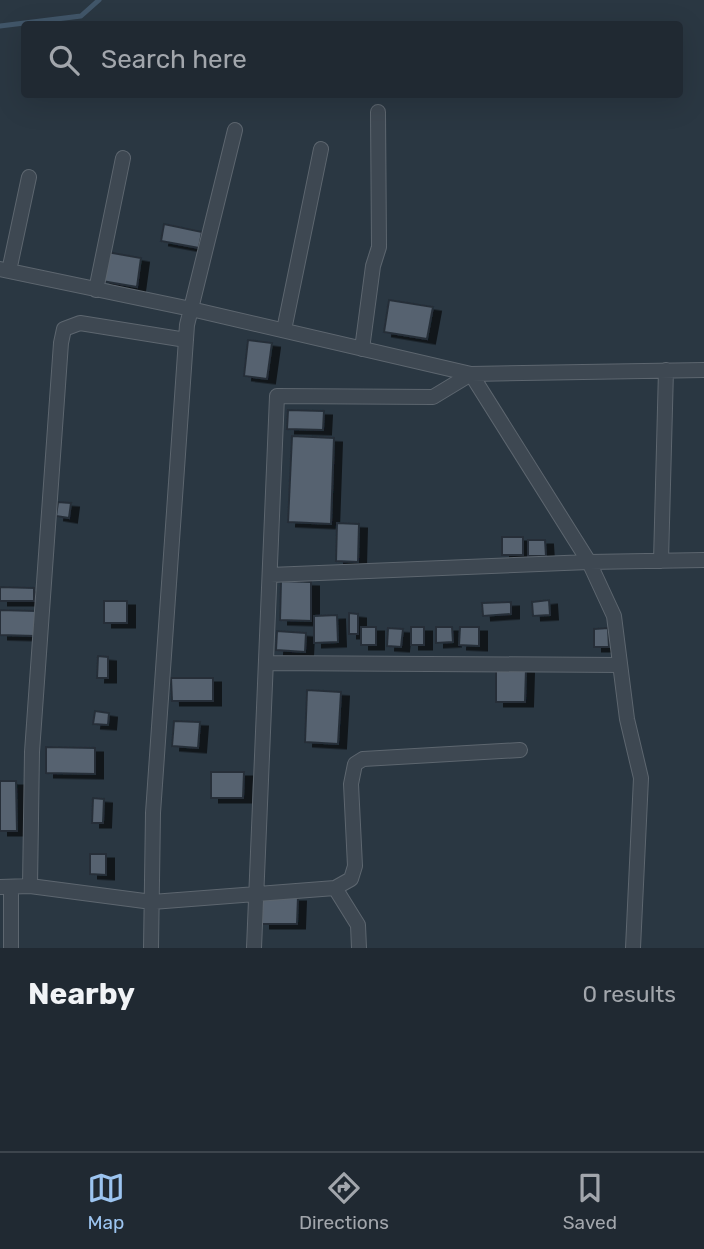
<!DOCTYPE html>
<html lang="en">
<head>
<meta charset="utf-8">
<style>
  :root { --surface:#202932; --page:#2d353e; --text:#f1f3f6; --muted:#a2a6ac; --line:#3d454d; --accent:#9cc4f0 }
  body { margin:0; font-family:Rubik,sans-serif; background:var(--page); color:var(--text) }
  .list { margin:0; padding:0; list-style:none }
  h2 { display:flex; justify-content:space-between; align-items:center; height:91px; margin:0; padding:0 28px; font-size:30px }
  h2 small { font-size:23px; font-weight:400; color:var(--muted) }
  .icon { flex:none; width:38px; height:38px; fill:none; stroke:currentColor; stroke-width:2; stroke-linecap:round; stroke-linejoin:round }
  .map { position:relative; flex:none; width:704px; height:948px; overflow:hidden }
  .search { position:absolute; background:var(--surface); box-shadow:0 7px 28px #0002; left:21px; right:21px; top:21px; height:77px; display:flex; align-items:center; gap:18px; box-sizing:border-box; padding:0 24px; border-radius:7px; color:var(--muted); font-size:26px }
  .sheet { height:203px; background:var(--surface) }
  nav { display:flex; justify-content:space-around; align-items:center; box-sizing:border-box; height:98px; border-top:2px solid var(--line); background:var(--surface); font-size:19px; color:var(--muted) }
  nav a { display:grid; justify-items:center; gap:4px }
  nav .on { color:var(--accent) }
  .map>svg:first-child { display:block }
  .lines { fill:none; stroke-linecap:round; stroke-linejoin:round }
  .stream { stroke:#415669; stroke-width:5 }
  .building { fill:#56626f; stroke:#252f39; stroke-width:2; filter:url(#shadow) }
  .minor-casing { stroke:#5d666f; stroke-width:16 }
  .minor { stroke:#3e4852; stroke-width:14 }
</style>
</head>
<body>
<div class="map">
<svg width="704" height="948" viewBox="0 0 704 948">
  <defs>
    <filter id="shadow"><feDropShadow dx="8" dy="4.5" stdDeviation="0" flood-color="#0009"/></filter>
  </defs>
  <rect width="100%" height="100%" fill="#2a3742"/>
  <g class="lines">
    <!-- stream -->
    <path class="stream" d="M 0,26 L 81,16 L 99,0"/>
  </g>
  <!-- building -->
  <path class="building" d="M 164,224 L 202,232 L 199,248 L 161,241 Z
    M 107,252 L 141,258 L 137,287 L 102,281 Z
    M 389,300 L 433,307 L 427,339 L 384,332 Z
    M 248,340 L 272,343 L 267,379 L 244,376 Z
    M 288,410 L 324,411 L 323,430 L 287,429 Z
    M 292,436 L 334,438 L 331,524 L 288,522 Z
    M 58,502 L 71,503 L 69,518 L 56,516 Z
    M 337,523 L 359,524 L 358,562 L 336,561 Z
    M 502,537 L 523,537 L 523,555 L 502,555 Z
    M 528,540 L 545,540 L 546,556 L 528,556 Z
    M 281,581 L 311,582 L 311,621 L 280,620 Z
    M 0,587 L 34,588 L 34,601 L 0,601 Z
    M 549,600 L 550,615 L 533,616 L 532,602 Z
    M 104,601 L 127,601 L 127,623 L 104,623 Z
    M 511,602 L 511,614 L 483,616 L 482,603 Z
    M 0,610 L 36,611 L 35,636 L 0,635 Z
    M 349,613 L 358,614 L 358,634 L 349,634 Z
    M 337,615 L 338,642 L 314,643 L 314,616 Z
    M 361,627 L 376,627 L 376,645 L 361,645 Z
    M 411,627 L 424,627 L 424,645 L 411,645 Z
    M 436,627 L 452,627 L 453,642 L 436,643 Z
    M 460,627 L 479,627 L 479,646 L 459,645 Z
    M 388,628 L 403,629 L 401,647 L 387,646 Z
    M 608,628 L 609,647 L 594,647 L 594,629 Z
    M 277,631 L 306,633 L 305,652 L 276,650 Z
    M 98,656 L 108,657 L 108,678 L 97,678 Z
    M 496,668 L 526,669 L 525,702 L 496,702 Z
    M 171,678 L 213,678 L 213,701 L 172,701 Z
    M 307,690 L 341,692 L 338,744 L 305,742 Z
    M 95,711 L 109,713 L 108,725 L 93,724 Z
    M 174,721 L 200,722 L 198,748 L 172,746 Z
    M 46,747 L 95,748 L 95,774 L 46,773 Z
    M 211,772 L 244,772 L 243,798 L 211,798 Z
    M 0,781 L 16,781 L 17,831 L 0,831 Z
    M 93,798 L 104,799 L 103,823 L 92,823 Z
    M 90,854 L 106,854 L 106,875 L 90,874 Z
    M 262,897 L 298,897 L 297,924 L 262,924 Z"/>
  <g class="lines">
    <!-- minor casing -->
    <g class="minor-casing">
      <path id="minor" d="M 0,269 L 191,309 L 471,374 L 704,370
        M 9,271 L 29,177
        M 96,290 L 123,158
        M 284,330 L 321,149
        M 362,349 L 373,266 L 379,247 L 378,112
        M 661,561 L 666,370
        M 270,575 L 589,562 L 704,560
        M 266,663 L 619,665
        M 30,886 L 32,752 L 61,343 L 64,329 L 80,323 L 186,340
        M 0,887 L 30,886 L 152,902 L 335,888 L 351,879 L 355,866 L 351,784 L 355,764 L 363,759 L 520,750
        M 11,887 L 11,948
        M 335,888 L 358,925 L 359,948
        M 151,948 L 153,813 L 187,325 L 235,130
        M 254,948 L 277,396 L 433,397 L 471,374 L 589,562 L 614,616 L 627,719 L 641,778 L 633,948"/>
    </g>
    <!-- minor -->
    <use href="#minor" class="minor"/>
  </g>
</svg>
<div class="search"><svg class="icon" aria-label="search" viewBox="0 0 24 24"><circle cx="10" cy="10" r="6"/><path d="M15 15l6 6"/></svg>Search here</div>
</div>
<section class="sheet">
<h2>Nearby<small>0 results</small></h2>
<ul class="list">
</ul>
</section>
<nav>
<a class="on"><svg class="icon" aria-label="map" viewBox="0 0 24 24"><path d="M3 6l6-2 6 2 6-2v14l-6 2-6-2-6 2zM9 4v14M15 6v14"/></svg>Map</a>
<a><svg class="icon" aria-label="directions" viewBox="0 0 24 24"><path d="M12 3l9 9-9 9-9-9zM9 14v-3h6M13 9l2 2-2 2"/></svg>Directions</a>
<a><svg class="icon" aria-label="saved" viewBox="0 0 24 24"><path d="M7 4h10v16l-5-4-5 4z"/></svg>Saved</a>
</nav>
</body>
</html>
